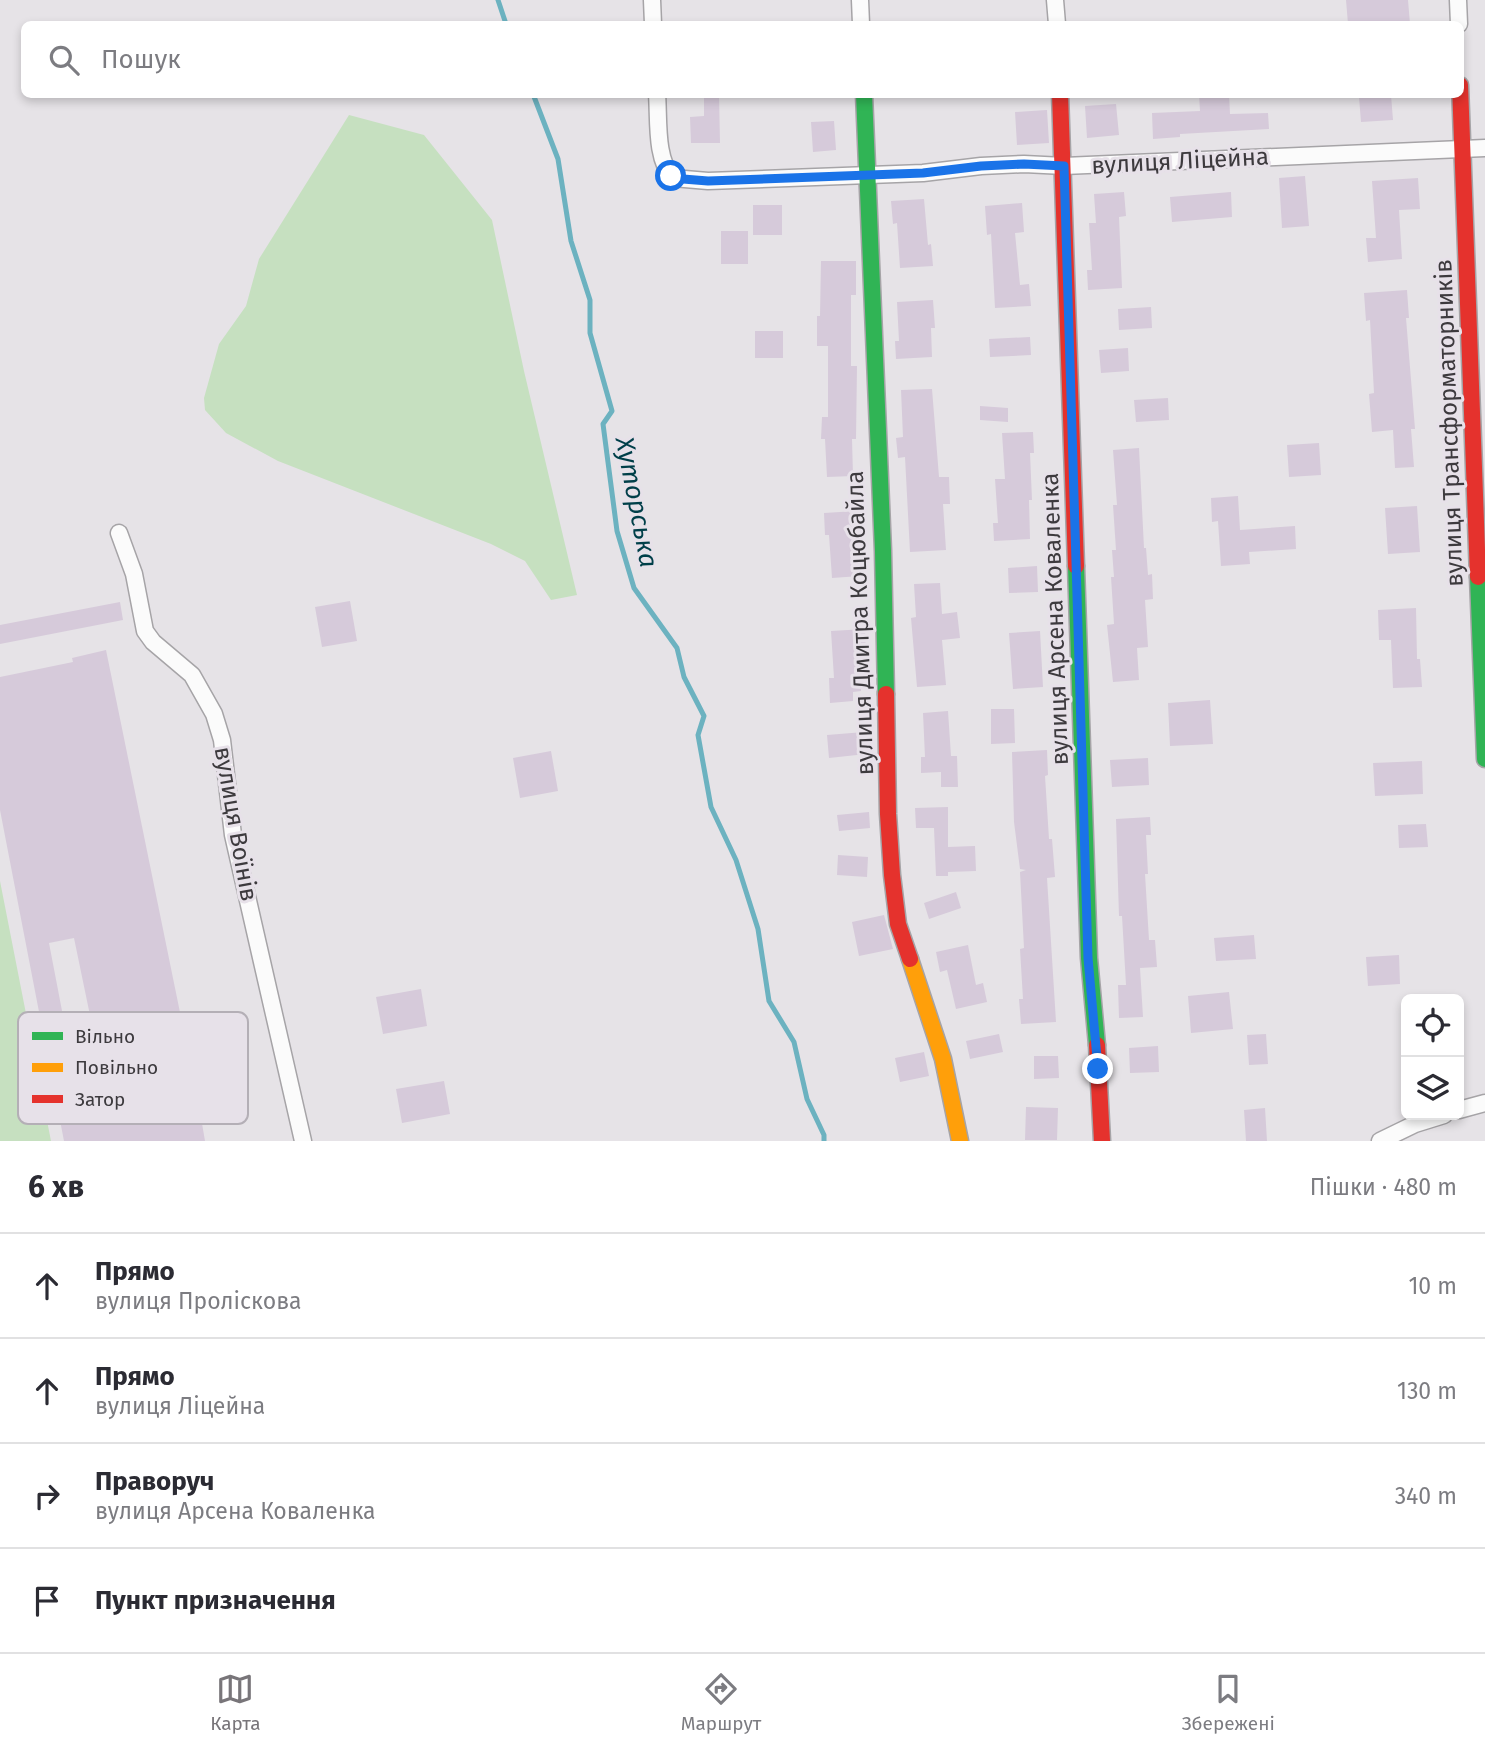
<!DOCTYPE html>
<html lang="uk">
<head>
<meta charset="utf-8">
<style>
  :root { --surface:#fff; --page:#f7f7f7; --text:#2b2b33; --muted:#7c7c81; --line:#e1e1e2; --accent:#787579 }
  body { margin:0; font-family:"Fira Sans",sans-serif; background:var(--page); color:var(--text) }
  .controls { position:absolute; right:21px; bottom:21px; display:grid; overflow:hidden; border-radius:10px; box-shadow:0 4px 10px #0003 }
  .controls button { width:63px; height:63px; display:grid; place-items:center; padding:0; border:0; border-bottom:2px solid var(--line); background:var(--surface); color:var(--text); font:35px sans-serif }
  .stop { position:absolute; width:21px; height:21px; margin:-16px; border:5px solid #1a73e8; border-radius:50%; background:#fff }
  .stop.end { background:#1a73e8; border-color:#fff; box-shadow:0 2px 7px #0008 }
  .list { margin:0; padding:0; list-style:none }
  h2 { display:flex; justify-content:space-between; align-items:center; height:91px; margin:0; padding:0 28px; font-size:30px }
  h2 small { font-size:23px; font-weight:400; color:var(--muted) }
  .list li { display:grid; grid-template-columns:46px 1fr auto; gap:21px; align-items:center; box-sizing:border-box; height:105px; padding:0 28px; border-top:2px solid var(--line) }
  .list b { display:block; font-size:26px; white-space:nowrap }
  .list p { margin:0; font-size:23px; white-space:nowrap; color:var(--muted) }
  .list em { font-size:23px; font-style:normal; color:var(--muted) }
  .icon { flex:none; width:38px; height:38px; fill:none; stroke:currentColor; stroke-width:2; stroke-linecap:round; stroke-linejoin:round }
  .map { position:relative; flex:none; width:1485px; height:1141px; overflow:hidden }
  .search { position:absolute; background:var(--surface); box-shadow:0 4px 10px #0003; left:21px; right:21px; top:21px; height:77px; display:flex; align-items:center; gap:18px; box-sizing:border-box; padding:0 24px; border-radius:10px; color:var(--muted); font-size:26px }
  .sheet { height:511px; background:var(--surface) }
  nav { display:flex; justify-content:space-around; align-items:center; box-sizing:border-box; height:98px; border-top:2px solid var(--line); background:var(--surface); font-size:19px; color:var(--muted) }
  nav a { display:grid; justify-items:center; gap:4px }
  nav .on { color:var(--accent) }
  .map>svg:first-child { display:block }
  .green { fill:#c6e0c0 }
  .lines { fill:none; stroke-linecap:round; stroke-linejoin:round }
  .stream { stroke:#6cb2c0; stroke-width:5 }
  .building { fill:#d6cada }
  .street-casing { stroke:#a6a4a7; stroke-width:19 }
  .fast-casing { stroke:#a6a4a7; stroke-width:19 }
  .slow-casing { stroke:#a6a4a7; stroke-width:19 }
  .jam-casing { stroke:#a6a4a7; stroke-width:19 }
  .street { stroke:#fbfbfb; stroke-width:16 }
  .fast { stroke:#30b455; stroke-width:16 }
  .slow { stroke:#ff9f0a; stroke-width:16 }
  .jam { stroke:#e5322d; stroke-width:16 }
  .route { stroke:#1a73e8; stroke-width:9 }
  .labels { text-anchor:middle; stroke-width:6; stroke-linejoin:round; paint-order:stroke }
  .street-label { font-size:24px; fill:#3d3a3e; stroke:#e7e1e9 }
  .water-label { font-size:26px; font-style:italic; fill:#003f49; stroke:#e7e1e9 }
  .key { fill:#e7e1e9; stroke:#b4afb6; stroke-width:2 }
  .key-label { font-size:19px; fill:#3d3a3e }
</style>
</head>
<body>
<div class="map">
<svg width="1485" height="1141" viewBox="0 0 1485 1141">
  <rect width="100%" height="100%" fill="#e6e3e7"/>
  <!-- green -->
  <path class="green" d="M 349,115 L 424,135 L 492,220 L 524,371 L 577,595 L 551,600 L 525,561 L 491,544 L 278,461 L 226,433 L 205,410 L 204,398 L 219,344 L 246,306 L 259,259 Z
    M 0,881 L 51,1141 L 0,1141 Z"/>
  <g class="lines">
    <!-- stream -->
    <path class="stream" d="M 498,0 L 506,24
      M 533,94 L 558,159 L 571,241 L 590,300 L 590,333 L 612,411 L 603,424 L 617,531 L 634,588 L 677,648 L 684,677 L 704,716 L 698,735 L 711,807 L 736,860 L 758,929 L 769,1001 L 794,1042 L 807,1099 L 824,1135 L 824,1141"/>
  </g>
  <!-- building -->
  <path class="building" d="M 1346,0 L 1408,0 L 1410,24 L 1348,24 Z
    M 704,94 L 719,94 L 720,143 L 691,143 L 690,117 L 704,116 Z
    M 1199,94 L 1229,94 L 1230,114 L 1268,113 L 1269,129 L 1180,134 L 1180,137 L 1153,139 L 1152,113 L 1200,111 Z
    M 1391,95 L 1393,120 L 1361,122 L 1359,97 Z
    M 1116,104 L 1119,135 L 1087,138 L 1085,106 Z
    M 1047,110 L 1049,143 L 1017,145 L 1015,112 Z
    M 834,121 L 836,150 L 813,152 L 811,122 Z
    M 1305,176 L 1309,226 L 1282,228 L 1279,178 Z
    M 1418,178 L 1420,209 L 1399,210 L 1402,259 L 1368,262 L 1366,238 L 1376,238 L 1372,181 Z
    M 1124,192 L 1126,216 L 1119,217 L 1122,288 L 1088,290 L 1087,270 L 1092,270 L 1089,223 L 1096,223 L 1094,194 Z
    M 1231,192 L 1232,217 L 1172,222 L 1170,197 Z
    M 924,199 L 928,245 L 931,244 L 933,266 L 900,268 L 897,223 L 893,224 L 891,201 Z
    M 1022,203 L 1024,232 L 1015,233 L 1020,285 L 1029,284 L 1031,306 L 995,308 L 991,234 L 987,235 L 985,206 Z
    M 753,205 L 782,205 L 782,235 L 753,235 Z
    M 721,231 L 748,231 L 748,264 L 721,264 Z
    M 821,261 L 856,261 L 856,295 L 851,295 L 851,366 L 857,366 L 856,439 L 852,439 L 853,476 L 827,477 L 825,439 L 821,439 L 822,417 L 828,417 L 828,346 L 817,346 L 817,316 L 820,316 Z
    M 1407,290 L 1409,318 L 1406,318 L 1415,429 L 1411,429 L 1414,467 L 1395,468 L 1393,430 L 1372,432 L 1369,394 L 1374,393 L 1370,320 L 1366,321 L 1364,293 Z
    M 933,300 L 935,328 L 931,328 L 932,357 L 896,359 L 895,341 L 899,341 L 897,302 Z
    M 1151,307 L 1152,328 L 1119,330 L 1118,309 Z
    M 755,331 L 783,331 L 783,358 L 755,358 Z
    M 1030,337 L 1031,355 L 990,357 L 989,339 Z
    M 1128,348 L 1129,371 L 1101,373 L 1099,350 Z
    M 932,389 L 939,477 L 949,477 L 950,504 L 943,504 L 946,550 L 910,552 L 905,457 L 898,458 L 896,438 L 903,437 L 901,390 Z
    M 1168,398 L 1169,420 L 1136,422 L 1134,400 Z
    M 980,406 L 1008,408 L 1008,422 L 980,420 Z
    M 1033,432 L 1034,453 L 1030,453 L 1032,500 L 1029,500 L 1030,539 L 994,541 L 993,523 L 998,523 L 995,479 L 1005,479 L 1002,433 Z
    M 1319,443 L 1321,475 L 1289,477 L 1287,445 Z
    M 1139,448 L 1144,548 L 1146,548 L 1148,575 L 1152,574 L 1153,599 L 1145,600 L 1148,647 L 1137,648 L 1139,680 L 1113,682 L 1107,625 L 1114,624 L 1111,577 L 1114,577 L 1112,550 L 1116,550 L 1113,505 L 1117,505 L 1113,450 Z
    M 1238,496 L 1240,530 L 1295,526 L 1296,549 L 1249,552 L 1250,564 L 1221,566 L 1218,521 L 1212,522 L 1211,498 Z
    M 1417,506 L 1420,552 L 1388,554 L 1385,508 Z
    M 856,511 L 860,576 L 832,578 L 829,535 L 825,535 L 824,513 Z
    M 1037,566 L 1038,592 L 1009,593 L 1008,568 Z
    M 940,583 L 942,614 L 957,612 L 960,638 L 942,640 L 946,685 L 917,687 L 911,618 L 916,617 L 914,584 Z
    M 350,601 L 357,641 L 322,647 L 315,607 Z
    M 120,602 L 123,620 L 0,644 L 0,625 Z
    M 1416,608 L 1417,659 L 1420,659 L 1422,687 L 1393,688 L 1391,640 L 1379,640 L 1378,610 Z
    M 865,629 L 866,658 L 859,658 L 861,691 L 853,692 L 853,701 L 830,703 L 829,678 L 834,678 L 831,631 Z
    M 1040,631 L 1043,687 L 1013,689 L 1009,633 Z
    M 106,650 L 184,1032 L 97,1049 L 74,938 L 49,943 L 77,1089 L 150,1076 L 148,1066 L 191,1059 L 205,1141 L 64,1141 L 0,810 L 0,677 L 73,662 L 72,658 Z
    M 1210,700 L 1213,744 L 1170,746 L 1168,703 Z
    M 991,709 L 1014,709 L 1015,743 L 991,744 Z
    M 948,711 L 951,756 L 957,756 L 958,787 L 941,787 L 941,772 L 921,773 L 921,757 L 925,757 L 923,713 Z
    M 864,732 L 866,754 L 829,758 L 827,735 Z
    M 1047,750 L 1048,775 L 1045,776 L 1049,839 L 1052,839 L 1055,877 L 1047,878 L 1056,1022 L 1021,1024 L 1019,999 L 1023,999 L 1020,949 L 1024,948 L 1020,872 L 1026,870 L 1020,869 L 1014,822 L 1012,752 Z
    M 551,751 L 558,791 L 520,798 L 513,758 Z
    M 1148,758 L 1149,785 L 1112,787 L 1110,760 Z
    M 1422,761 L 1423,794 L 1375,796 L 1373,763 Z
    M 948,807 L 948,847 L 975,846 L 976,871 L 948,872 L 948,876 L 936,876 L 934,828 L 916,828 L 915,808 Z
    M 869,812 L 870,828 L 839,831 L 837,815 Z
    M 1150,817 L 1151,835 L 1146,835 L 1148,874 L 1145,874 L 1149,940 L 1155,940 L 1157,967 L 1140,968 L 1143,1017 L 1119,1018 L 1118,985 L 1126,985 L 1122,916 L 1119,916 L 1116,819 Z
    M 1426,824 L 1428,847 L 1399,848 L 1398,825 Z
    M 838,855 L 868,857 L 867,877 L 837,875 Z
    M 956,892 L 961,908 L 929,919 L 924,903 Z
    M 884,915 L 893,949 L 859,956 L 852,922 Z
    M 1254,935 L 1256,959 L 1216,961 L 1214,938 Z
    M 968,945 L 976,985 L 983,983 L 987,1002 L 956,1009 L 947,970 L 940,972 L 936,952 Z
    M 1399,955 L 1400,984 L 1368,986 L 1366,957 Z
    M 421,989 L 427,1026 L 383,1034 L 376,997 Z
    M 1229,992 L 1233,1029 L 1191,1033 L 1188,996 Z
    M 999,1034 L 1003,1052 L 970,1059 L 966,1041 Z
    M 1266,1034 L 1268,1064 L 1249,1065 L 1247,1035 Z
    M 1158,1046 L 1159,1072 L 1130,1073 L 1129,1048 Z
    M 924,1052 L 929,1076 L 900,1082 L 895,1058 Z
    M 1034,1056 L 1058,1056 L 1059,1078 L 1034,1079 Z
    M 444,1081 L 450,1114 L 402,1123 L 396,1089 Z
    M 1026,1107 L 1058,1108 L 1057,1140 L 1025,1140 Z
    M 1265,1108 L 1267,1141 L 1246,1141 L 1244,1110 Z"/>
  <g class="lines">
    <!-- street casing -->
    <g class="street-casing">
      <path id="street" d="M 652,0 L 653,24
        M 860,0 L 861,24
        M 1055,0 L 1057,24
        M 1458,0 L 1459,24
        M 657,94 C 659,119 655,159 673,178 L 708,181 L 923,173 L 981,166 L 1024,164 L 1064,166 L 1485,148
        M 119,533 L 134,574 L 145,631 L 153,642 L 192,675 L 214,714 L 222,740 L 233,835 L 303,1141
        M 1459,1110 L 1485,1103
        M 1380,1141 L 1415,1124 L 1444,1115"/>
    </g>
    <!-- fast casing -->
    <g class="fast-casing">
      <path id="fast" d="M 864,94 L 883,551 L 886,694
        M 1076,566 L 1089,958 L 1097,1045
        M 1478,577 L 1485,759"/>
    </g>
    <!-- slow casing -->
    <g class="slow-casing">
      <path id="slow" d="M 910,959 L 943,1059 L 960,1141"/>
    </g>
    <!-- jam casing -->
    <g class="jam-casing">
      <path id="jam" d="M 1460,85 L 1478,577
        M 1060,94 L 1076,566
        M 886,694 L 888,814 L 892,875 L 898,924 L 910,959
        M 1097,1045 L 1102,1141"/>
    </g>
    <!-- street -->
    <use href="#street" class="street"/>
    <!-- fast -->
    <use href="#fast" class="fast"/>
    <!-- slow -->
    <use href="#slow" class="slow"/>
    <!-- jam -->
    <use href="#jam" class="jam"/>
  </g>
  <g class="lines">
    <!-- route -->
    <path class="route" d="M 671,176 L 683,179 L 708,181 L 923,173 L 981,166 L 1024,164 L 1064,166 L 1088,958 L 1098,1069"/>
  </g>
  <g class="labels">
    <!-- street labels -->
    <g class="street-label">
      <text transform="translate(1180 161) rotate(-3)" y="8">вулиця Ліцейна</text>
      <text transform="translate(1449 423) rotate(-92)" y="8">вулиця Трансформаторників</text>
      <text transform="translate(1055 619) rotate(-92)" y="8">вулиця Арсена Коваленка</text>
      <text transform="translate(860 623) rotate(-92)" y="8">вулиця Дмитра Коцюбайла</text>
      <text transform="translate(236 824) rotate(80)" y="8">вулиця Воїнів</text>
    </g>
    <!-- water labels -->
    <g class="water-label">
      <text transform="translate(637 502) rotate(79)" y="9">Хуторська</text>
    </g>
  </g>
  <!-- legend -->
  <rect x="18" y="1012" width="230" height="112" rx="10" class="key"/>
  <rect x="32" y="1032" width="31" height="8" fill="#30b455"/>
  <rect x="32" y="1063" width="31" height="9" fill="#ff9f0a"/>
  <rect x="32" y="1095" width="31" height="8" fill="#e5322d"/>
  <g class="key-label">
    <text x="75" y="1043">Вільно</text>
    <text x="75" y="1074">Повільно</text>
    <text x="75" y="1106">Затор</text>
  </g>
</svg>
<div class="controls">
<button><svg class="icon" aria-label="locate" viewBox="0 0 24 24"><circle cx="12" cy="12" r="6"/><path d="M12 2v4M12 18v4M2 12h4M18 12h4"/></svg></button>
<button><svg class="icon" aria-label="layers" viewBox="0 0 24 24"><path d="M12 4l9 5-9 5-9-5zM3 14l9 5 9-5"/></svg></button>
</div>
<div class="stop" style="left:671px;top:176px"></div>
<div class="stop end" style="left:1098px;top:1069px"></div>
<div class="search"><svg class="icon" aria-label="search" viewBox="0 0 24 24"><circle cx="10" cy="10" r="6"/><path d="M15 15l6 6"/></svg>Пошук</div>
</div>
<section class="sheet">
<h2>6 хв<small>Пішки · 480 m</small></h2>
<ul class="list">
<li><svg class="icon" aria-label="ahead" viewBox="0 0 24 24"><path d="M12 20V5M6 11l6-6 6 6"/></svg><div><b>Прямо</b><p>вулиця Проліскова</p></div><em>10 m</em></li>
<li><svg class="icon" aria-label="ahead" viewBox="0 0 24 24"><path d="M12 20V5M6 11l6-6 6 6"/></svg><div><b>Прямо</b><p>вулиця Ліцейна</p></div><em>130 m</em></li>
<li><svg class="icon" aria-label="right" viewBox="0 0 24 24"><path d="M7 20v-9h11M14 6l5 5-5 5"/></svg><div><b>Праворуч</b><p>вулиця Арсена Коваленка</p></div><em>340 m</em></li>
<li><svg class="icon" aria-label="arrive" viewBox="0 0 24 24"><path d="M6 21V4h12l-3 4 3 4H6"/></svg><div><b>Пункт призначення</b></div></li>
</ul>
</section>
<nav>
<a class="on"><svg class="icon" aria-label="map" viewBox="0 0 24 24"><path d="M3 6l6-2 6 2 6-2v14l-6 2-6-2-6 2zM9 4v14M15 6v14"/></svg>Карта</a>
<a><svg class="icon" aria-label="directions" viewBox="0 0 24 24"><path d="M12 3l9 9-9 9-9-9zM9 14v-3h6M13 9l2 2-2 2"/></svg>Маршрут</a>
<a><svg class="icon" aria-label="saved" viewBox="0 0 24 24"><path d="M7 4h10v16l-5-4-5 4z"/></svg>Збережені</a>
</nav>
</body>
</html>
